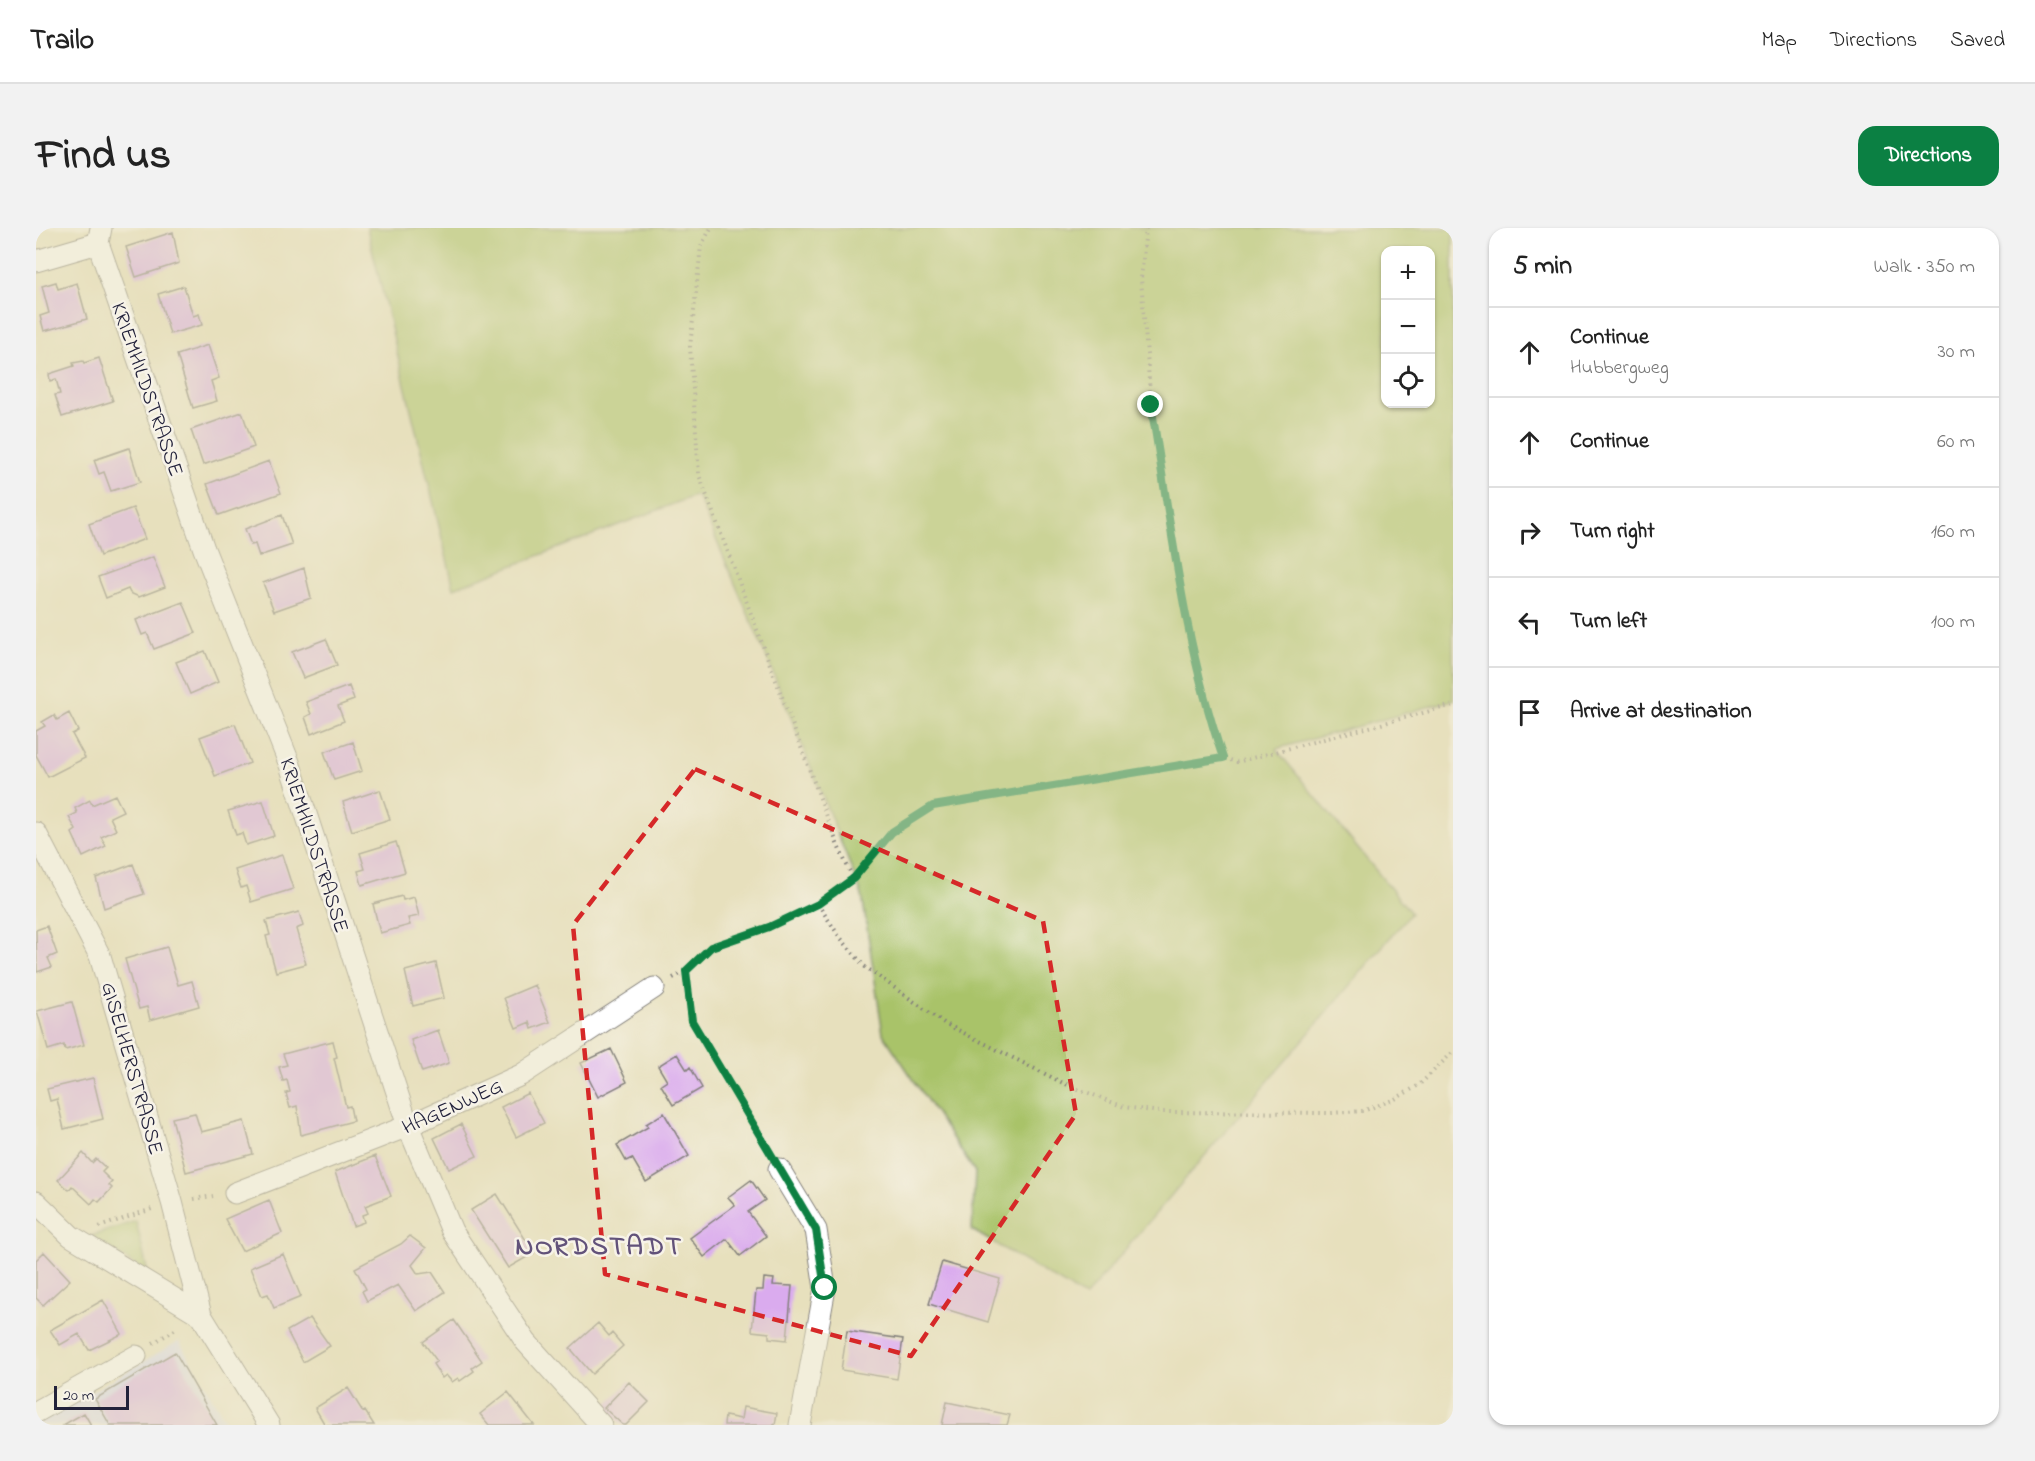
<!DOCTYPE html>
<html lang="en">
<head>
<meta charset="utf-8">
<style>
  :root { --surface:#fff; --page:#f2f2f2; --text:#222; --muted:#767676; --line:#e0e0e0; --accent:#0b8043 }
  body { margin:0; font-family:"Indie Flower",sans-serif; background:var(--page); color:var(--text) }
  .controls { position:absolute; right:18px; top:18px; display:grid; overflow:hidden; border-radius:12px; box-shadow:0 2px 4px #0004 }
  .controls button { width:54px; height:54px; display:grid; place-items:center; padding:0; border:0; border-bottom:2px solid var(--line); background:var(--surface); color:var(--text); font:30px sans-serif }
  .scale { position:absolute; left:18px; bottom:15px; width:75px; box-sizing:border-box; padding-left:6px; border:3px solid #22223b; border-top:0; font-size:16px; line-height:21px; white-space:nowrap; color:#22223b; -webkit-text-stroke:4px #f7f3e8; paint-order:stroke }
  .stop { position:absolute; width:18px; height:18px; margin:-14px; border:4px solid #0b8043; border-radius:50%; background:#fff }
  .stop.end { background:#0b8043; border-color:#fff; box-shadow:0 2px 6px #0008 }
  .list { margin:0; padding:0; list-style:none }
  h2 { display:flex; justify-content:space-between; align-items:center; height:78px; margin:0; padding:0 24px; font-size:26px }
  h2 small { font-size:20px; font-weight:400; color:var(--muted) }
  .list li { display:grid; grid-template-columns:39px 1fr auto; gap:18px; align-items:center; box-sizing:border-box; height:90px; padding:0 24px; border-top:2px solid var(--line) }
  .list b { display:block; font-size:22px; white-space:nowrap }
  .list p { margin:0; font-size:20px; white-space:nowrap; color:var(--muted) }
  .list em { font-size:20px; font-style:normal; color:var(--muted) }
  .icon { flex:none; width:33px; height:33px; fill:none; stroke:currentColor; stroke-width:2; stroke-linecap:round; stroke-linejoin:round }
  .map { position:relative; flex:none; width:1417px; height:1197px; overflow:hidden; border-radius:18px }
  header { display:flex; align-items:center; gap:36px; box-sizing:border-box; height:84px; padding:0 30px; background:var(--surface); border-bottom:2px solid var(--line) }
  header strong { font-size:28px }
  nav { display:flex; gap:33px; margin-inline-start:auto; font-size:21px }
  .intro { display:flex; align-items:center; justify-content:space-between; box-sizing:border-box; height:144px; padding:0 36px }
  h1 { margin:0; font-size:42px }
  .button { padding:15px 27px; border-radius:18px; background:var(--accent); color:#fff; font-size:21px; font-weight:700 }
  main { display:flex; gap:36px; padding:0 36px }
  aside { flex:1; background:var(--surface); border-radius:18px; box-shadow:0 2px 4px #0004 }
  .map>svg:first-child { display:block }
  .built { fill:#d5d8f9 }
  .green { fill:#a9c369; stroke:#667252; stroke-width:1.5; fill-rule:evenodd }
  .building { fill:#daabee }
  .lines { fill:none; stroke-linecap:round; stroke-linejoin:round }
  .minor-casing { stroke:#84817c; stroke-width:23 }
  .path { stroke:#84817c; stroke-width:4; stroke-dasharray:1.5 4.5; stroke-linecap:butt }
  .minor { stroke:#fff; stroke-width:21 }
  .route { stroke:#0b8043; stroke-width:8 }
  .marked { fill:none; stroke:#d62828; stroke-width:4.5; stroke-dasharray:12 8; stroke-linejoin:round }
  .labels { text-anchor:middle; stroke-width:5; stroke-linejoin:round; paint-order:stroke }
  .street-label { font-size:21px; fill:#22223b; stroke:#f7f3e8 }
  .district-label { font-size:27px; font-weight:bold; letter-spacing:1.5px; fill:#62527a; stroke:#f7f3e8 }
</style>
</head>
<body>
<header>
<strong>Trailo</strong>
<nav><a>Map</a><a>Directions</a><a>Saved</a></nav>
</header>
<div class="intro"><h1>Find us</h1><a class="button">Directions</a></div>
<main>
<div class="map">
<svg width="1417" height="1197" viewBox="0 0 1417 1197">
  <rect width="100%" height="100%" fill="#f7f3e8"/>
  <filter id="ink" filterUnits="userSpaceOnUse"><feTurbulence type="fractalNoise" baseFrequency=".0167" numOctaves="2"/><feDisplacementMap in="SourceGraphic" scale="12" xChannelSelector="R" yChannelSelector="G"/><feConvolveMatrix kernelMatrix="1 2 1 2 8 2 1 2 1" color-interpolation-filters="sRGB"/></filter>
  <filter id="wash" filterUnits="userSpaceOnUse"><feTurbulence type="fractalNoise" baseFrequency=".008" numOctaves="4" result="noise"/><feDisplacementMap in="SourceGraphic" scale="24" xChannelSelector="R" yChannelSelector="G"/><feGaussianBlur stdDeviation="1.35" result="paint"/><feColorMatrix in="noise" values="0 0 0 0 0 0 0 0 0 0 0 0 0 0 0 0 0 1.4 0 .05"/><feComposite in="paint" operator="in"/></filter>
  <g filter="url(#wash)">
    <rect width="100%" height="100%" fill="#e7e0bd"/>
    <!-- built -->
    <path class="built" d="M 143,1113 L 192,1197 L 0,1197 L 0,1196 Z"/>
    <!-- green -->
    <path class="green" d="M 331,0 L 1417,0 L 1417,472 L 1240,521 L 1375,685 L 1049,1069 L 936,1002 L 939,944 L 847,806 L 826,667 L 733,435 L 661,267 L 418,360 ZM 1394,22 L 1394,176 L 1350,176 L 1350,22 Z
      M 100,993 L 112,1046 L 55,1008 Z"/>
    <g id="blocks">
      <!-- building -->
      <path class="building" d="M 137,4 L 143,35 L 100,49 L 90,19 Z
        M 20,54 L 22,61 L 41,55 L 51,91 L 8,103 L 4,88 L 13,85 L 6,58 Z
        M 148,58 L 157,88 L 163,86 L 166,97 L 134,106 L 122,66 Z
        M 172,117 L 183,150 L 175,153 L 181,173 L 157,180 L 141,127 Z
        M 63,130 L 77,173 L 26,189 L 19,167 L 24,166 L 20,151 L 14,153 L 13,146 L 38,138 L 37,135 L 47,133 L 48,135 Z
        M 206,184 L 218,219 L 167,237 L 155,202 Z
        M 93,220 L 104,254 L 75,263 L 68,244 L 63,246 L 58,232 Z
        M 233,233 L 245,265 L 183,287 L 171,256 Z
        M 97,280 L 109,311 L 64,328 L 53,296 Z
        M 246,287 L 256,317 L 223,328 L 219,316 L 215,317 L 209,301 Z
        M 117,329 L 129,359 L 103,369 L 94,365 L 92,361 L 70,370 L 62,349 Z
        M 268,340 L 275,370 L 238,383 L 227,355 Z
        M 147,374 L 160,405 L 118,421 L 111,405 L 106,407 L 100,392 Z
        M 290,411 L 301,437 L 267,450 L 256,424 Z
        M 169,423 L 182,454 L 154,466 L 140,434 Z
        M 313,458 L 318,472 L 302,478 L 308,493 L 275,506 L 269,489 L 275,486 L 270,474 Z
        M 33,485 L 42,503 L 36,506 L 49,530 L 12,549 L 0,527 L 0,503 L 9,498 L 6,494 L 18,487 L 21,492 Z
        M 199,496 L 214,535 L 179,548 L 164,509 Z
        M 317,514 L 326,543 L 298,552 L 288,524 Z
        M 344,562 L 354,591 L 316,603 L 307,574 Z
        M 79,567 L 87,583 L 74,589 L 80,602 L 65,609 L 70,618 L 47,629 L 36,605 L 40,602 L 33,589 L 41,585 L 39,580 L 54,572 L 56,577 Z
        M 227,573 L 238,608 L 210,617 L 206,605 L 200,607 L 192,583 Z
        M 360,614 L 369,644 L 326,657 L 322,643 L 329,641 L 324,625 Z
        M 246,627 L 257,661 L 215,674 L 210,658 L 205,660 L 199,642 Z
        M 97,636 L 108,666 L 68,680 L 60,650 Z
        M 366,668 L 367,672 L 378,669 L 383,688 L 372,690 L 374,697 L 344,705 L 337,676 Z
        M 263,684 L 267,698 L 260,701 L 270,736 L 240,744 L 230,708 L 234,707 L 230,693 Z
        M 11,698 L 21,726 L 12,730 L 16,739 L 1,744 L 0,702 Z
        M 131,719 L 142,757 L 156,753 L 163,778 L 114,792 L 111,779 L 103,781 L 89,731 Z
        M 400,735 L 408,770 L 377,778 L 369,743 Z
        M 499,757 L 514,794 L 496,801 L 494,794 L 480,800 L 468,770 Z
        M 36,774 L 48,817 L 29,822 L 28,817 L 12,822 L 1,783 Z
        M 402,802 L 413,835 L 386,844 L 375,812 Z
        M 297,813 L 301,829 L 298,830 L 310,879 L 314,878 L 317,893 L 265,907 L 261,878 L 254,880 L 250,865 L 254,864 L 251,852 L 247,853 L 243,839 L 251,837 L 247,826 Z
        M 575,821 L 591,854 L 562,869 L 545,835 Z
        M 641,826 L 651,842 L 654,839 L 666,860 L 637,877 L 625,857 L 631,853 L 622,838 Z
        M 57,850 L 67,891 L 28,901 L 21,871 L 14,873 L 11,861 Z
        M 492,865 L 508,895 L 480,909 L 465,879 Z
        M 159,885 L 165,904 L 208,893 L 217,926 L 150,944 L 136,890 Z
        M 628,885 L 653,928 L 610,954 L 596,930 L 590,933 L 581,917 L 612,899 L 610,896 Z
        M 425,896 L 441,928 L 413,941 L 398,910 Z
        M 47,925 L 56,935 L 60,931 L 70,940 L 66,944 L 76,954 L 73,957 L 76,960 L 63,974 L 59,971 L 55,976 L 36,958 L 33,962 L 22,952 Z
        M 339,928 L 355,968 L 329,978 L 332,985 L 326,987 L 328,994 L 317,998 L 299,944 Z
        M 715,952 L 729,972 L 712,984 L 730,1008 L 704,1028 L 691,1011 L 668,1029 L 654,1010 L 699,977 L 692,969 Z
        M 461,966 L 498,1025 L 472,1040 L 435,982 Z
        M 233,972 L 246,1005 L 206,1023 L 189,991 Z
        M 374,1008 L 390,1020 L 376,1037 L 382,1046 L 396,1044 L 409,1064 L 380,1083 L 362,1057 L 331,1073 L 326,1063 L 330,1061 L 319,1040 L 365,1016 Z
        M 8,1024 L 34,1052 L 7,1077 L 0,1070 L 0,1032 Z
        M 247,1026 L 265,1069 L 238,1080 L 232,1066 L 226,1068 L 214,1040 Z
        M 906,1034 L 964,1051 L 952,1094 L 893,1076 Z
        M 728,1050 L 738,1051 L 737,1057 L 756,1058 L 751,1112 L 733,1110 L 733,1105 L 716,1103 L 720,1062 L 727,1062 Z
        M 67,1072 L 86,1106 L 53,1122 L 43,1106 L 24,1117 L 14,1102 Z
        M 274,1090 L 294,1118 L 267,1134 L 251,1103 Z
        M 418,1092 L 446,1133 L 436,1140 L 438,1143 L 424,1153 L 422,1150 L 416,1154 L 410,1147 L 406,1150 L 397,1136 L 401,1133 L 387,1114 Z
        M 562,1095 L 573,1108 L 576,1105 L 587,1118 L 556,1146 L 534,1120 Z
        M 811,1103 L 867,1111 L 861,1151 L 805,1142 Z
        M 139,1124 L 181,1197 L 74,1197 L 59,1171 Z
        M 593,1154 L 613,1174 L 590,1197 L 587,1197 L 568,1180 Z
        M 312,1160 L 327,1184 L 329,1183 L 338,1197 L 289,1197 L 279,1180 Z
        M 472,1164 L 498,1197 L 453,1197 L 444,1186 Z
        M 911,1174 L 974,1187 L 971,1197 L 906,1197 Z
        M 707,1179 L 741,1185 L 739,1197 L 688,1197 L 689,1188 L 705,1191 Z
        M 48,1185 L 55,1197 L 27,1197 Z"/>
    </g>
  </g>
  <g filter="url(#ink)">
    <use href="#blocks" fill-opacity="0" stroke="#84817c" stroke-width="1.5"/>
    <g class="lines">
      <!-- minor casing -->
      <g class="minor-casing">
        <path id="minor" d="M 65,0 L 62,15 L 168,321 L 254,537 L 372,898 L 416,1003 L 490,1114 L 565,1197
          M 0,33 L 62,15
          M 0,605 L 64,728 L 136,974 L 165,1087
          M 743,941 L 780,1002 L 789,1060 L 764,1197
          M 199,965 L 372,898 L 485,847 L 618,760
          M 0,974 L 35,1008 L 165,1087 L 233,1197
          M 0,1184 L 100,1128"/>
      </g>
      <!-- path -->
      <path class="path" d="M 1110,0 L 1105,51 L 1115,177 L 1150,390 L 1174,490 L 1187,530 L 1201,534 L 1417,477
        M 817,650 L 856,604 L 897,578 L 1187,530
        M 782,676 L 803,708 L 828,738 L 908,795 L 1027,855 L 1088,879 L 1124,884 L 1295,885 L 1327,883 L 1359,871 L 1383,857 L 1416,825
        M 650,743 L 656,793 L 732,922
        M 637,750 L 650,743 L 675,719 L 733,699 L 782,676 L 817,650 L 802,618 L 663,247 L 654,119 L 665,18 L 675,0
        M 158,971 L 177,968
        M 63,999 L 116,981
        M 117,1115 L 142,1100"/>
      <!-- minor -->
      <use href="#minor" class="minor"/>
    </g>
  </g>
  <g class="lines" filter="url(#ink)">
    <!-- route -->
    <path class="route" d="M 789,1060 L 780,1002 L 656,793 L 650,743 L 675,719 L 733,699 L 782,676 L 818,650 L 856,604 L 897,578 L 1187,530 C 1148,416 1135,295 1115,177"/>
  </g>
  <!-- marked area -->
  <path d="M0 0H1417V1197H0ZM 659,541 L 1007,693 L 1040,886 L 875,1128 L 569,1046 L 537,697 Z" fill="#e7e0bd" fill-opacity=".55" fill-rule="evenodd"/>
  <path class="marked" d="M 659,541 L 1007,693 L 1040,886 L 875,1128 L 569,1046 L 537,697 Z"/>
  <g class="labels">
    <!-- street labels -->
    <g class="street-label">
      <text transform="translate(112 161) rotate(71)" y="7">KRIEMHILDSTRASSE</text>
      <text transform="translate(279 617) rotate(72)" y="7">KRIEMHILDSTRASSE</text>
      <text transform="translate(97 840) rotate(74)" y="7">GISELHERSTRASSE</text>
      <text transform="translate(416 878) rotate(-24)" y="7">HAGENWEG</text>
    </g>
    <!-- district labels -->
    <g class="district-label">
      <text x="563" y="1026">NORDSTADT</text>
    </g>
  </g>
</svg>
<div class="controls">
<button>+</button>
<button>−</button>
<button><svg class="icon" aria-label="locate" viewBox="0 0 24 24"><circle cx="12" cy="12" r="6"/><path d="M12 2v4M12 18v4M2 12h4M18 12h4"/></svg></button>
</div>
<div class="scale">20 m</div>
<div class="stop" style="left:789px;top:1060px"></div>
<div class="stop end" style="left:1115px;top:177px"></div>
</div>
<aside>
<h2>5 min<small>Walk · 350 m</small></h2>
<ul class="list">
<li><svg class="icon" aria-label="ahead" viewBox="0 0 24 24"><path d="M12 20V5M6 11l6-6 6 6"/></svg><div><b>Continue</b><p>Hubbergweg</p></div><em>30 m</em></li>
<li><svg class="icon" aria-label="ahead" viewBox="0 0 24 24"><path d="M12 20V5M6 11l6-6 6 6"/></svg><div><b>Continue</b></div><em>60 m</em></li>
<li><svg class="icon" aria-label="right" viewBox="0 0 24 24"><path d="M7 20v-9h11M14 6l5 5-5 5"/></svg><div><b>Turn right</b></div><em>160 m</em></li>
<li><svg class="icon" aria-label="left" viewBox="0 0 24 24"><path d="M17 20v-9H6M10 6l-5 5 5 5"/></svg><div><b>Turn left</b></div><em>100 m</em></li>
<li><svg class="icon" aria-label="arrive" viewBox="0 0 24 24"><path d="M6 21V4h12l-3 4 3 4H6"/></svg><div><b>Arrive at destination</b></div></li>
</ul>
</aside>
</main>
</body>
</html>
